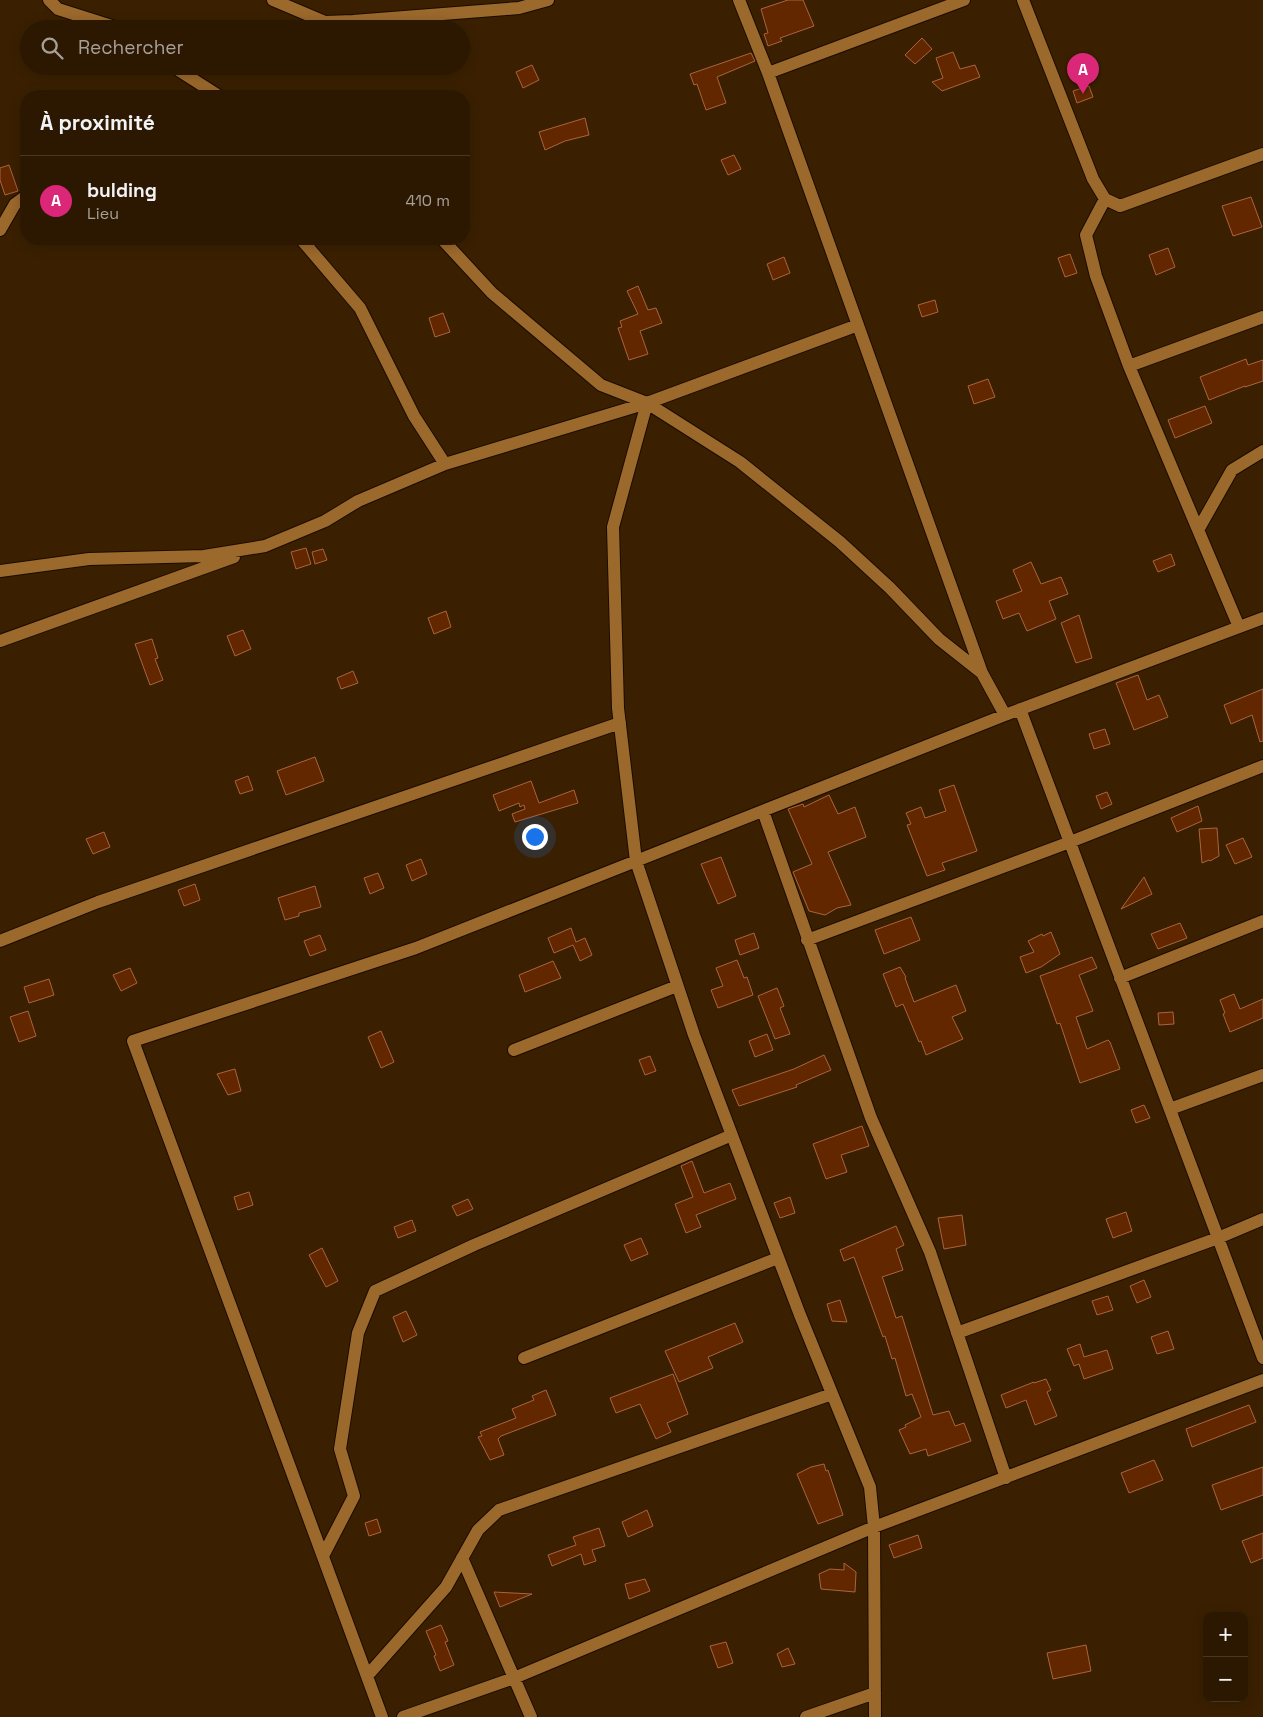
<!DOCTYPE html>
<html lang="fr">
<head>
<meta charset="utf-8">
<style>
  :root { --surface:#2c1800; --page:#34210a; --text:#f1f3f6; --muted:#a6a099; --line:#483722; --accent:#db2777 }
  body { margin:0; font-family:"Space Grotesk",sans-serif; background:var(--page); color:var(--text) }
  .controls { position:absolute; right:15px; bottom:15px; display:grid; overflow:hidden; border-radius:10px; box-shadow:0 2px 12px #0003 }
  .controls button { width:45px; height:45px; display:grid; place-items:center; padding:0; border:0; border-bottom:1px solid var(--line); background:var(--surface); color:var(--text); font:25px sans-serif }
  .you { position:absolute; left:534px; top:836px; width:18px; height:18px; margin:-12px; border:4px solid #fff; border-radius:50%; background:#1a73e8; box-shadow:0 0 0 8px #1a73e833 }
  .badge { display:grid; place-items:center; width:32px; height:32px; border-radius:50%; background:var(--accent); color:#fff; font-size:16px; font-weight:700 }
  .pin { position:absolute; translate:-50% -41px; filter:drop-shadow(0 1px 2px #0008) }
  .pin::after { content:''; position:absolute; top:26px; width:18px; height:15px; background:inherit; clip-path:polygon(0 0,100% 0,50% 100%) }
  .list { margin:0; padding:0; list-style:none }
  h2 { display:flex; justify-content:space-between; align-items:center; height:65px; margin:0; padding:0 20px; font-size:21px }
  h2 small { font-size:16px; font-weight:400; color:var(--muted) }
  .list li { display:grid; grid-template-columns:32px 1fr auto; gap:15px; align-items:center; box-sizing:border-box; height:90px; padding:0 20px; border-top:1px solid var(--line) }
  .list b { display:block; font-size:19px; white-space:nowrap }
  .list p { margin:0; font-size:16px; white-space:nowrap; color:var(--muted) }
  .list em { font-size:16px; font-style:normal; color:var(--muted) }
  .icon { flex:none; width:28px; height:28px; fill:none; stroke:currentColor; stroke-width:2; stroke-linecap:round; stroke-linejoin:round }
  .map { position:relative; flex:none; width:1263px; height:1717px; overflow:hidden }
  .search { position:absolute; background:var(--surface); box-shadow:0 2px 12px #0003; left:20px; top:20px; width:450px; height:55px; display:flex; align-items:center; gap:12px; box-sizing:border-box; padding:0 18px; border-radius:28px; color:var(--muted); font-size:19px }
  .panel { position:absolute; background:var(--surface); box-shadow:0 2px 12px #0003; left:20px; top:90px; width:450px; height:155px; border-radius:20px }
  .map>svg:first-child { display:block }
  .building { fill:#632700; stroke:#a86441 }
  .lines { fill:none; stroke-linecap:round; stroke-linejoin:round }
  .street-casing { stroke:#1b0c00; stroke-width:14 }
  .street { stroke:#9c692c; stroke-width:12 }
</style>
</head>
<body>
<div class="map">
<svg width="1263" height="1717" viewBox="0 0 1263 1717">
  <rect width="100%" height="100%" fill="#3a2000"/>
  <!-- building -->
  <path class="building" d="M 788,0 L 803,0 L 814,26 L 780,38 L 782,41 L 768,46 L 764,34 L 768,33 L 761,9 Z
    M 922,38 L 932,49 L 915,64 L 905,55 Z
    M 953,52 L 960,69 L 975,65 L 980,77 L 942,91 L 932,82 L 943,78 L 936,58 Z
    M 751,53 L 755,61 L 717,77 L 726,103 L 706,110 L 697,84 L 694,85 L 690,74 Z
    M 532,65 L 539,80 L 523,88 L 516,72 Z
    M 1089,86 L 1093,97 L 1077,103 L 1073,91 Z
    M 585,118 L 589,135 L 565,141 L 545,150 L 539,132 Z
    M 734,155 L 741,169 L 728,175 L 721,160 Z
    M 9,165 L 18,191 L 5,195 L 0,180 L 0,168 Z
    M 1251,197 L 1262,227 L 1233,236 L 1222,206 Z
    M 1168,248 L 1175,267 L 1156,275 L 1149,255 Z
    M 1070,254 L 1077,273 L 1065,277 L 1058,258 Z
    M 784,257 L 790,273 L 773,280 L 767,264 Z
    M 638,286 L 648,310 L 656,308 L 662,323 L 640,331 L 648,354 L 629,360 L 618,328 L 622,327 L 620,321 L 638,314 L 627,291 Z
    M 935,300 L 938,312 L 922,317 L 918,305 Z
    M 443,313 L 450,332 L 435,337 L 429,318 Z
    M 1246,359 L 1248,365 L 1263,360 L 1263,381 L 1245,387 L 1245,386 L 1209,400 L 1200,377 Z
    M 988,379 L 995,397 L 974,404 L 968,386 Z
    M 1205,406 L 1212,423 L 1175,438 L 1168,420 Z
    M 306,548 L 311,564 L 296,569 L 291,552 Z
    M 323,549 L 327,560 L 315,564 L 312,552 Z
    M 1171,554 L 1175,565 L 1158,572 L 1153,561 Z
    M 1031,562 L 1041,584 L 1061,577 L 1068,594 L 1049,601 L 1056,619 L 1027,631 L 1019,613 L 1003,619 L 996,601 L 1022,591 L 1013,570 Z
    M 446,611 L 451,627 L 434,634 L 428,618 Z
    M 1079,615 L 1092,658 L 1076,663 L 1061,623 Z
    M 243,630 L 251,649 L 235,656 L 227,636 Z
    M 152,639 L 158,658 L 155,659 L 163,680 L 150,685 L 135,644 Z
    M 353,671 L 358,683 L 341,689 L 337,678 Z
    M 1138,675 L 1147,700 L 1159,695 L 1168,717 L 1134,730 L 1116,683 Z
    M 1263,689 L 1263,741 L 1260,742 L 1252,715 L 1231,724 L 1224,705 Z
    M 1105,729 L 1110,744 L 1094,749 L 1089,734 Z
    M 315,757 L 324,781 L 286,795 L 277,771 Z
    M 248,776 L 253,790 L 240,794 L 235,781 Z
    M 531,781 L 539,803 L 574,790 L 578,803 L 515,822 L 512,814 L 525,809 L 524,805 L 520,807 L 519,803 L 499,811 L 493,795 Z
    M 954,785 L 977,851 L 942,863 L 945,870 L 927,876 L 907,825 L 911,824 L 906,813 L 921,807 L 925,818 L 946,811 L 939,790 Z
    M 1107,792 L 1112,804 L 1101,809 L 1096,796 Z
    M 829,795 L 838,814 L 855,807 L 866,837 L 828,852 L 851,905 L 837,908 L 825,915 L 809,911 L 793,872 L 812,864 L 788,809 L 803,804 L 804,807 Z
    M 1198,806 L 1202,821 L 1177,832 L 1171,818 Z
    M 1217,828 L 1219,856 L 1210,861 L 1209,860 L 1202,863 L 1199,829 Z
    M 104,832 L 110,847 L 93,854 L 86,839 Z
    M 1243,838 L 1252,857 L 1235,864 L 1226,845 Z
    M 721,857 L 736,896 L 718,904 L 701,864 Z
    M 421,859 L 427,874 L 412,881 L 406,865 Z
    M 378,873 L 384,888 L 370,894 L 364,878 Z
    M 1144,877 L 1152,894 L 1121,909 Z
    M 195,884 L 200,900 L 184,906 L 178,890 Z
    M 315,886 L 321,907 L 299,913 L 299,916 L 285,920 L 278,898 Z
    M 911,917 L 920,940 L 884,954 L 875,930 Z
    M 1180,923 L 1187,938 L 1158,949 L 1151,934 Z
    M 571,928 L 576,942 L 585,938 L 592,955 L 580,961 L 573,945 L 554,953 L 548,938 Z
    M 1051,932 L 1060,954 L 1041,967 L 1026,973 L 1020,957 L 1034,952 L 1028,941 L 1042,934 L 1043,936 Z
    M 754,933 L 759,948 L 740,955 L 735,940 Z
    M 320,935 L 326,950 L 310,956 L 304,941 Z
    M 1092,957 L 1097,968 L 1079,975 L 1093,1011 L 1076,1017 L 1087,1049 L 1108,1040 L 1110,1042 L 1120,1069 L 1080,1083 L 1060,1023 L 1057,1024 L 1040,976 Z
    M 737,960 L 744,978 L 747,977 L 753,995 L 718,1008 L 711,990 L 723,986 L 716,968 Z
    M 553,961 L 561,978 L 525,992 L 519,975 Z
    M 900,967 L 906,977 L 905,978 L 914,1002 L 956,985 L 966,1011 L 952,1017 L 963,1039 L 926,1055 L 921,1041 L 919,1042 L 903,1004 L 896,1007 L 883,974 Z
    M 130,968 L 137,983 L 121,991 L 113,975 Z
    M 49,979 L 54,995 L 29,1003 L 24,987 Z
    M 777,988 L 784,1006 L 780,1008 L 790,1034 L 775,1039 L 758,996 Z
    M 1234,994 L 1240,1009 L 1263,999 L 1263,1018 L 1230,1032 L 1223,1014 L 1225,1013 L 1220,1000 Z
    M 28,1011 L 36,1036 L 19,1042 L 10,1017 Z
    M 1173,1012 L 1174,1024 L 1159,1025 L 1158,1013 Z
    M 381,1031 L 394,1062 L 381,1068 L 368,1037 Z
    M 767,1034 L 773,1050 L 755,1057 L 749,1041 Z
    M 824,1055 L 831,1070 L 796,1085 L 797,1087 L 739,1106 L 732,1090 L 794,1069 Z
    M 650,1056 L 656,1071 L 645,1075 L 639,1060 Z
    M 235,1069 L 241,1091 L 228,1095 L 217,1074 Z
    M 1144,1105 L 1150,1118 L 1136,1123 L 1131,1110 Z
    M 862,1126 L 869,1146 L 841,1155 L 847,1172 L 826,1179 L 813,1144 Z
    M 692,1161 L 704,1193 L 730,1183 L 736,1199 L 696,1215 L 701,1227 L 686,1233 L 675,1204 L 693,1197 L 681,1166 Z
    M 249,1192 L 253,1205 L 238,1210 L 234,1197 Z
    M 790,1197 L 795,1213 L 780,1218 L 774,1203 Z
    M 468,1199 L 473,1209 L 457,1216 L 452,1206 Z
    M 1126,1212 L 1132,1231 L 1113,1238 L 1106,1219 Z
    M 962,1215 L 966,1245 L 944,1249 L 938,1218 Z
    M 412,1220 L 416,1231 L 398,1238 L 394,1227 Z
    M 896,1226 L 904,1245 L 896,1249 L 903,1270 L 882,1277 L 883,1279 L 896,1318 L 902,1316 L 933,1415 L 949,1411 L 955,1426 L 964,1423 L 971,1441 L 928,1456 L 926,1449 L 910,1454 L 899,1430 L 906,1427 L 905,1425 L 921,1417 L 912,1394 L 906,1396 L 895,1358 L 892,1359 L 885,1336 L 883,1337 L 854,1257 L 844,1261 L 840,1250 Z
    M 641,1238 L 648,1254 L 631,1261 L 624,1245 Z
    M 322,1248 L 338,1281 L 326,1287 L 309,1255 Z
    M 1144,1280 L 1151,1297 L 1137,1303 L 1130,1286 Z
    M 1108,1296 L 1113,1310 L 1097,1315 L 1092,1301 Z
    M 840,1300 L 847,1322 L 832,1321 L 827,1304 Z
    M 406,1311 L 417,1335 L 403,1342 L 393,1317 Z
    M 735,1323 L 743,1342 L 708,1357 L 713,1368 L 679,1382 L 665,1351 Z
    M 1168,1331 L 1174,1349 L 1157,1354 L 1151,1337 Z
    M 1080,1344 L 1084,1357 L 1107,1350 L 1113,1369 L 1084,1379 L 1079,1364 L 1074,1366 L 1067,1349 Z
    M 673,1374 L 688,1414 L 667,1423 L 671,1432 L 656,1439 L 640,1404 L 616,1413 L 610,1398 Z
    M 1046,1379 L 1051,1390 L 1047,1392 L 1057,1416 L 1035,1425 L 1026,1400 L 1006,1408 L 1001,1395 L 1034,1382 L 1034,1383 Z
    M 546,1390 L 556,1415 L 501,1436 L 498,1439 L 504,1455 L 490,1460 L 478,1437 L 482,1436 L 480,1432 L 516,1418 L 512,1409 L 534,1400 L 532,1396 Z
    M 1249,1405 L 1256,1422 L 1192,1447 L 1186,1429 Z
    M 1154,1460 L 1163,1480 L 1129,1493 L 1121,1473 Z
    M 824,1464 L 826,1471 L 828,1470 L 843,1515 L 818,1524 L 797,1474 L 811,1467 Z
    M 1263,1467 L 1263,1495 L 1221,1510 L 1212,1485 Z
    M 647,1510 L 653,1526 L 628,1537 L 622,1522 Z
    M 377,1519 L 381,1532 L 369,1536 L 365,1523 Z
    M 599,1528 L 605,1546 L 592,1550 L 596,1561 L 584,1565 L 581,1554 L 552,1566 L 548,1555 L 576,1545 L 573,1537 Z
    M 1263,1533 L 1263,1558 L 1251,1563 L 1242,1541 Z
    M 918,1535 L 922,1548 L 894,1558 L 889,1545 Z
    M 844,1563 L 856,1572 L 855,1592 L 821,1589 L 819,1574 L 830,1569 L 844,1570 Z
    M 645,1579 L 650,1591 L 629,1599 L 625,1584 Z
    M 494,1592 L 532,1594 L 500,1607 Z
    M 441,1625 L 448,1641 L 445,1642 L 454,1665 L 440,1671 L 434,1656 L 436,1655 L 426,1631 Z
    M 726,1642 L 733,1663 L 718,1668 L 710,1646 Z
    M 1086,1645 L 1091,1671 L 1053,1679 L 1047,1653 Z
    M 788,1648 L 795,1664 L 782,1667 L 777,1654 Z"/>
  <g class="lines">
    <!-- street casing -->
    <g class="street-casing">
      <path id="street" d="M 49,0 L 58,9 L 121,29
        M 273,0 L 325,22 L 353,21 L 519,8 L 548,0
        M 739,0 L 768,73 L 982,673 L 1005,715
        M 1023,0 L 1093,179 L 1105,199 L 1120,206 L 1263,154
        M 172,66 L 219,96
        M 768,73 L 964,0
        M 1105,199 L 1086,235 L 1096,276 L 1129,366 L 1239,627
        M 0,230 L 15,204 L 26,196
        M 301,239 L 360,308 L 414,416 L 445,464
        M 442,239 L 492,293 L 601,385 L 647,403 L 740,462 L 840,542 L 890,588 L 939,639 L 982,673
        M 1129,366 L 1263,317
        M 647,403 L 613,527 L 618,708 L 636,861 L 694,1035 L 800,1315 L 870,1487 L 874,1527 L 875,1717
        M 1198,530 L 1232,470 L 1263,451
        M 0,571 L 89,559 L 204,556 L 265,546 L 325,521 L 358,501 L 445,464 L 647,403 L 858,325
        M 0,641 L 234,557
        M 1020,709 L 1263,1358
        M 763,811 L 871,1118 L 930,1252 L 1006,1478
        M 807,940 L 1070,842 L 1263,766
        M 0,941 L 98,902 L 620,723
        M 1120,978 L 1263,921
        M 514,1050 L 677,986
        M 1170,1109 L 1263,1075
        M 957,1333 L 1218,1238 L 1263,1219
        M 524,1358 L 778,1258
        M 323,1556 L 354,1496 L 340,1449 L 358,1333 L 375,1291 L 474,1245 L 732,1135
        M 462,1558 L 531,1717
        M 367,1676 L 446,1587 L 478,1530 L 499,1510 L 832,1394
        M 382,1717 L 133,1041 L 416,948 L 1005,715 L 1263,618
        M 403,1717 L 514,1678 L 874,1527 L 1263,1380
        M 806,1717 L 875,1693"/>
    </g>
    <!-- street -->
    <use href="#street" class="street"/>
  </g>
</svg>
<div class="controls">
<button>+</button>
<button>−</button>
</div>
<div class="you"></div>
<div class="pin badge" style="left:1083px;top:94px">A</div>
<div class="search"><svg class="icon" aria-label="search" viewBox="0 0 24 24"><circle cx="10" cy="10" r="6"/><path d="M15 15l6 6"/></svg>Rechercher</div>
<section class="panel">
<h2>À proximité<small></small></h2>
<ul class="list">
<li><span class="badge">A</span><div><b>bulding</b><p>Lieu</p></div><em>410 m</em></li>
</ul>
</section>
</div>
</body>
</html>
